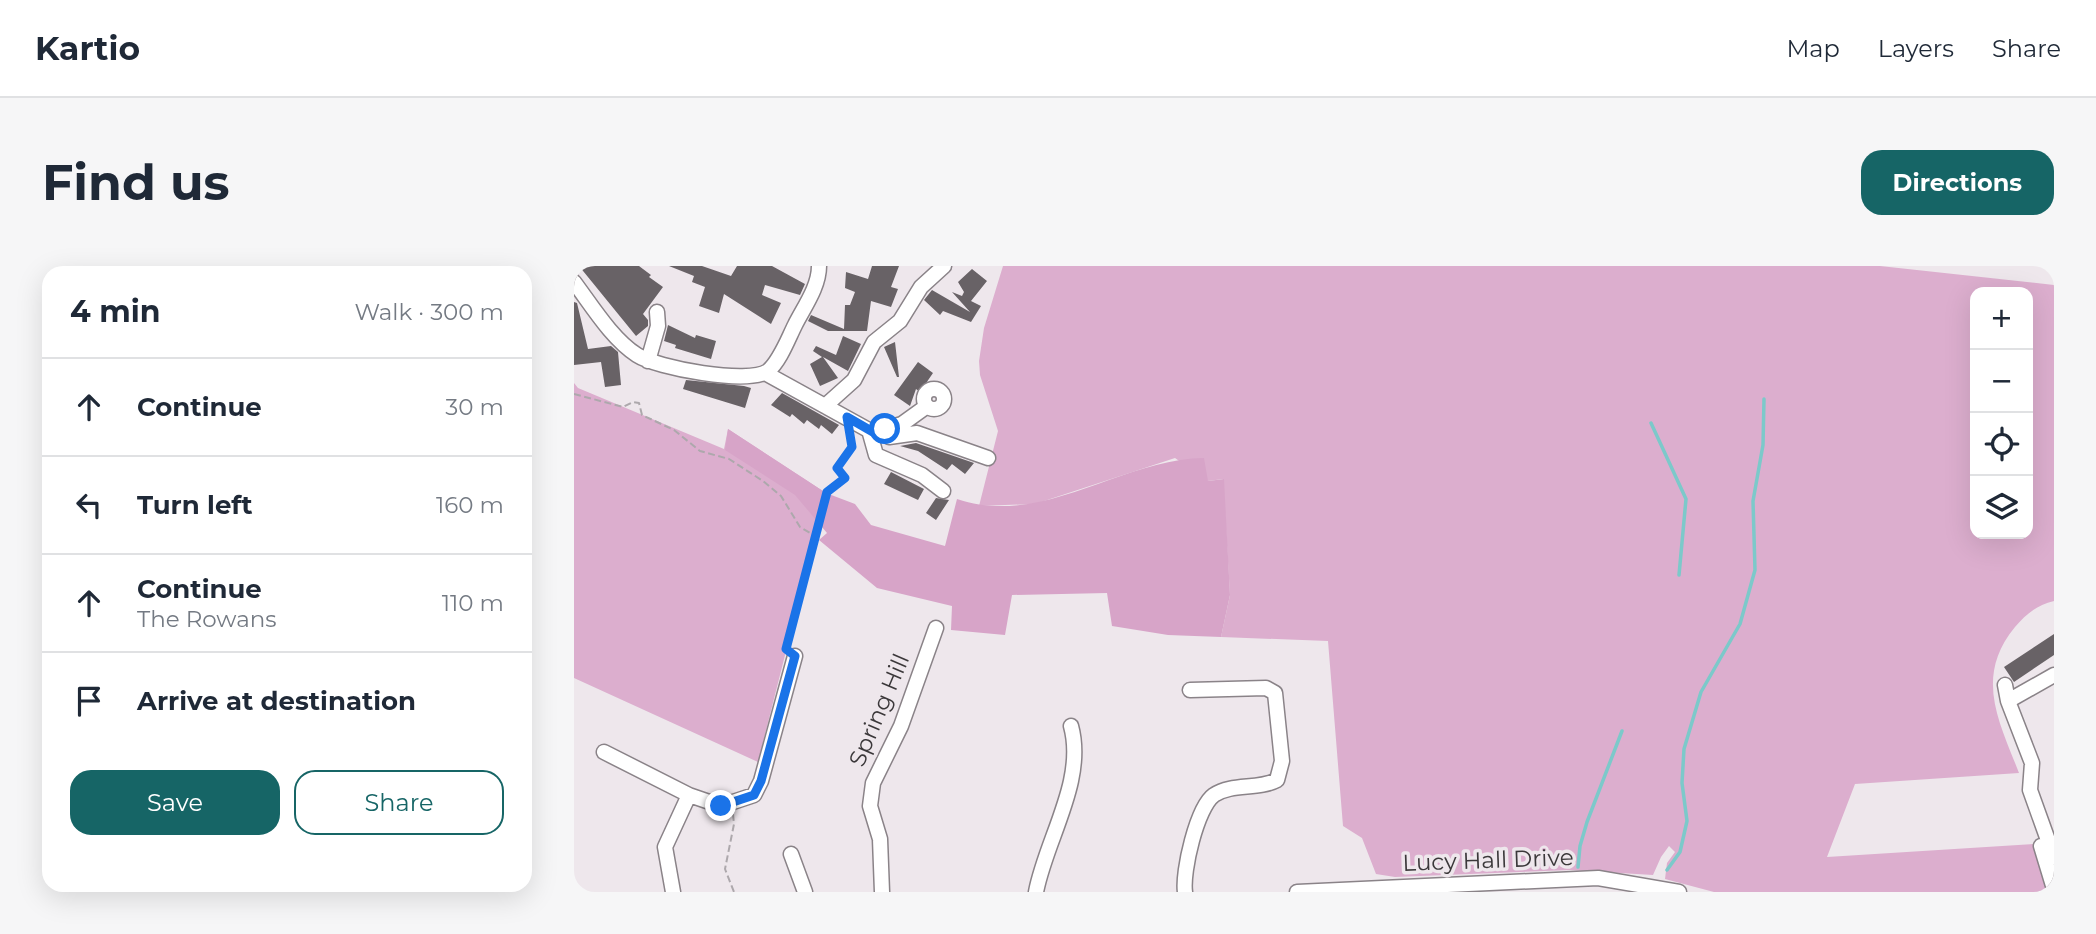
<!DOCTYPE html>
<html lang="en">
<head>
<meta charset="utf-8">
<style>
  :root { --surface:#fff; --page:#f6f6f7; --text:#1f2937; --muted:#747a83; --line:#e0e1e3; --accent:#166566 }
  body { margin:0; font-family:Montserrat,sans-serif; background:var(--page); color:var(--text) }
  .controls { position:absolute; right:21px; top:21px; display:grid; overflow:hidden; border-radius:14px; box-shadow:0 7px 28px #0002 }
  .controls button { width:63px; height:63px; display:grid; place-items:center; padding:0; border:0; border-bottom:2px solid var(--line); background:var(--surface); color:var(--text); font:35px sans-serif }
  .stop { position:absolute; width:21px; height:21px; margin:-16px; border:5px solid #1a73e8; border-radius:50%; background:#fff }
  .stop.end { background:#1a73e8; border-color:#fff; box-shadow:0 2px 7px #0008 }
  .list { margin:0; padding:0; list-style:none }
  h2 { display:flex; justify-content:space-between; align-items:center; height:91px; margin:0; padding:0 28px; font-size:30px }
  h2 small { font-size:23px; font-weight:400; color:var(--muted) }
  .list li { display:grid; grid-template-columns:46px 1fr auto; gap:21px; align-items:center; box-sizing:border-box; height:98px; padding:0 28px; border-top:2px solid var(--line) }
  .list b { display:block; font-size:26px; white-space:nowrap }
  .list p { margin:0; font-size:23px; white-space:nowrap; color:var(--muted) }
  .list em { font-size:23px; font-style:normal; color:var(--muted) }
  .actions { display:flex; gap:14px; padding:21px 28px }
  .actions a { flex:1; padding:16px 0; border:2px solid var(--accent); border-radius:21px; text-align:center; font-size:24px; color:var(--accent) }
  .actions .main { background:var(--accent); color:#fff }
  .icon { flex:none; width:38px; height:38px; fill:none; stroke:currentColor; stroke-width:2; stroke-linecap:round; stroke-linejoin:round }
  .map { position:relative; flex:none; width:1480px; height:626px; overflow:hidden; border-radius:21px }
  header { display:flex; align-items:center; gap:42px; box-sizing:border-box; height:98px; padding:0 35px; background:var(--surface); border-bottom:2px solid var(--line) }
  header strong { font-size:33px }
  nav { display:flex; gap:38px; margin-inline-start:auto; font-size:24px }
  .intro { display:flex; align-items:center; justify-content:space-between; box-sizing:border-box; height:168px; padding:0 42px }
  h1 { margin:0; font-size:49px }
  .button { padding:18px 32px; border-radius:21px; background:var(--accent); color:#fff; font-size:24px; font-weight:700 }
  main { display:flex; gap:42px; padding:0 42px }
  aside { flex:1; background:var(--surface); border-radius:21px; box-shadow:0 7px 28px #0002 }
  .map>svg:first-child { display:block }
  .green { fill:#dcaece; fill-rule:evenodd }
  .forest { fill:#d7a4c8 }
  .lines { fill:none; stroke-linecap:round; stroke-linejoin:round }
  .stream { stroke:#7cc9ca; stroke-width:3.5 }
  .building { fill:#686266 }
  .minor-casing { stroke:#8a8388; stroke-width:17 }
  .path { stroke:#ada8ac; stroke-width:2; stroke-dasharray:7 3.5; stroke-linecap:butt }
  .minor { stroke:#fff; stroke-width:14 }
  .route { stroke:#1a73e8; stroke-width:9 }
  .labels { text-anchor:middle; stroke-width:7; stroke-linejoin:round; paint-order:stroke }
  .street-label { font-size:23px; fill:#3b383a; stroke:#eee7ec }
</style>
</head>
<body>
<header>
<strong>Kartio</strong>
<nav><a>Map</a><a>Layers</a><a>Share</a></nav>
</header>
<div class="intro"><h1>Find us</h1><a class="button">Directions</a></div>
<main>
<aside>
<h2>4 min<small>Walk · 300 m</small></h2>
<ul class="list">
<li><svg class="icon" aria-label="ahead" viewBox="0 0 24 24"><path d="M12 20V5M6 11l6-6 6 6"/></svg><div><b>Continue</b></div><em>30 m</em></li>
<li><svg class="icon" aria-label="left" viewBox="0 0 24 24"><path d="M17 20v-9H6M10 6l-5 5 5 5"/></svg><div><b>Turn left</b></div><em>160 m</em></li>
<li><svg class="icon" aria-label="ahead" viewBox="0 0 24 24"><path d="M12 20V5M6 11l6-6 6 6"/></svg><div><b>Continue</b><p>The Rowans</p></div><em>110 m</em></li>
<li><svg class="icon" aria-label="arrive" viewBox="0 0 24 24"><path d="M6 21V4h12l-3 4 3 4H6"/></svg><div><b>Arrive at destination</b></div></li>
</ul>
<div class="actions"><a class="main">Save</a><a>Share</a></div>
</aside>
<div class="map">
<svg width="1480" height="626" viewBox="0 0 1480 626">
  <rect width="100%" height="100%" fill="#eee7ec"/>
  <!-- green -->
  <path class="green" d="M 429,0 L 1306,0 L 1480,19 L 1480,335 C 1463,339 1452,348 1441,361 C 1400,411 1425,455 1445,507 L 1281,518 L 1253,591 L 1462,578 L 1478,626 L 1140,626 L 1091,613 L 1093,597 L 1101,586 L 1095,580 L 1087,591 L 1079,609 L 996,604 L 821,611 L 802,608 L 788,572 L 769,560 L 754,375 L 647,371 L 656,329 L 649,213 L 634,215 L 601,192 L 461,238 L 405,240 L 424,165 L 406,109 L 405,95 L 410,62 ZM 1401,26 L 1454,26 L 1454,268 L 1401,268 Z
    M 0,117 L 4,122 L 150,183 L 154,163 L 252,227 L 184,496 L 0,412 Z"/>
  <!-- forest -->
  <path class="forest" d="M 154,163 L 252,227 L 281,238 L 297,259 L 371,280 L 383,233 C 469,262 546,193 630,192 L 634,215 L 650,213 L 656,329 L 647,371 L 594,369 L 538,360 L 533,327 L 438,329 L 431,369 L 377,364 L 378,340 L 303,322 L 245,274 L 253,267 L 221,229 L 151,184 Z"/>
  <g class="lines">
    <!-- stream -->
    <path class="stream" d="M 1077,157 L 1112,233 L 1105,309
      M 1004,601 L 1006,580 L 1013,556 L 1048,465
      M 1093,604 L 1106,586 L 1113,555 L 1108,517 L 1110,483 L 1127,426 L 1166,358 L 1181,304 L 1179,235 L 1189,179 L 1190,133"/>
  </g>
  <!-- building -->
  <path class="building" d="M 5,0 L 65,0 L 77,9 L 75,11 L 89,21 L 69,48 L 74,54 L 74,60 L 62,70 Z
    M 95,0 L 128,0 L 157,10 L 163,0 L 198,0 L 231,18 L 226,29 L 191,19 L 188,29 L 207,37 L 197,58 L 150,28 L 145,47 L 125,40 L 131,21 L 118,16 L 120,10 Z
    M 298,0 L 325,0 L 317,21 L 324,23 L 317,41 L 297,35 L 293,65 L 254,65 L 234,55 L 237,49 L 270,63 L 271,39 L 276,39 L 281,26 L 271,22 L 272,6 L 294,13 Z
    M 398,3 L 413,15 L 397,35 L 407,40 L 397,56 L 369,45 L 366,49 L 350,34 L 358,24 L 396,46 L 378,26 L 388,30 L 390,26 L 384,16 Z
    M 0,36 L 3,37 L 14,83 L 37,80 L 44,86 L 47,119 L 31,121 L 27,96 L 0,99 Z
    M 94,59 L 121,72 L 122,69 L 142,75 L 137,93 L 101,82 L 102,79 L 90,75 Z
    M 269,70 L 287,78 L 274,105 L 249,91 L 264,112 L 246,120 L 236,98 L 248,91 L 239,85 L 242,80 L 262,89 Z
    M 321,76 L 325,111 L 323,111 L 310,81 Z
    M 344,96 L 359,107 L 346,126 L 342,123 L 336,140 L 320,129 Z
    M 112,114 L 170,120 L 177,122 L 171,142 L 109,123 Z
    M 208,127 L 265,159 L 258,168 L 247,159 L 245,163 L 233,154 L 230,158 L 218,148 L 216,151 L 197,139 Z
    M 342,177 L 400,197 L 391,208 L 378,198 L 373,204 L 344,185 L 326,180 Z
    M 317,206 L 350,223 L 344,234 L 310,218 Z
    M 362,232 L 375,234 L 362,254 L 352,247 Z
    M 1480,368 L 1480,389 L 1440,416 L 1430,401 Z"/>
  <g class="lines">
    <!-- minor casing -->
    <g class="minor-casing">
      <path id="minor" d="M 0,16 C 18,40 38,73 63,89 C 83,102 175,119 194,105 C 206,95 214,73 221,59 C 230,41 245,21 245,0
        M 74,95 L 84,60 L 83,46
        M 191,107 L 298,166 L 328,158 L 353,140
        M350 133a10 10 0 1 1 20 0a10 10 0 1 1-20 0Z
        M 251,140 L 280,114 L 300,76 L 326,55 L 347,21 L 370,0
        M 295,164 L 302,189 L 348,209 L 369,225
        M 315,171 L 343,167 L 414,192
        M 1480,409 L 1434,435 L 1458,497 L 1456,524 L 1480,591
        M 1431,419 L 1434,435
        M 30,486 L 115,529
        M 1467,580 L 1480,623
        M 217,588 L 231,626
        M 99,626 L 91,581 L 115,529 L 147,540 L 180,529 L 187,515 L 221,390
        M 308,626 L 306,573 L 296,540 L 299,517 L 327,460 L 362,362
        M 462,626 C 472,573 512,515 497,460
        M 611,626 C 608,606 623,541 640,529 C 658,517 684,524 703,514 L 708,495 L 701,427 L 692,422 L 616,424
        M 723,626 L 1024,612 L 1105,626"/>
    </g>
    <!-- path -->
    <path class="path" d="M 0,128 L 49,141 L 59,136 L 65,137 L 68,149 L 100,164 L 126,185 L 155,193 L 189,215 L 207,230 L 226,261 L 243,271
      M 213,380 L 253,226 L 271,212 L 263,202 L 278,181 L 276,170
      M 159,548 L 160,558 L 151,603 L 160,626"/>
    <!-- minor -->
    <use href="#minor" class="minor"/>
  </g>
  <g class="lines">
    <!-- route -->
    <path class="route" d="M 147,540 L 180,529 L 187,515 L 221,390 L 212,383 L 253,226 L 271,212 L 263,202 L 278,181 L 273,151 L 299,166 L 311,163"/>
  </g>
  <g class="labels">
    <!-- street labels -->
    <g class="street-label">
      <text transform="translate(305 444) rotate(-67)" y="8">Spring Hill</text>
      <text transform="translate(914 594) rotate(-2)" y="8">Lucy Hall Drive</text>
    </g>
  </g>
</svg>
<div class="controls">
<button>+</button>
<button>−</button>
<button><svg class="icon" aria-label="locate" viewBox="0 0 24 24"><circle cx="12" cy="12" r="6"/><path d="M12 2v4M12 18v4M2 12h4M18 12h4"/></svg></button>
<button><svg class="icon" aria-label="layers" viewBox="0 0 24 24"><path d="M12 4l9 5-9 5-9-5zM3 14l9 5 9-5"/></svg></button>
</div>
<div class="stop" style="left:311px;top:163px"></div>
<div class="stop end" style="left:147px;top:540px"></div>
</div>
</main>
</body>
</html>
